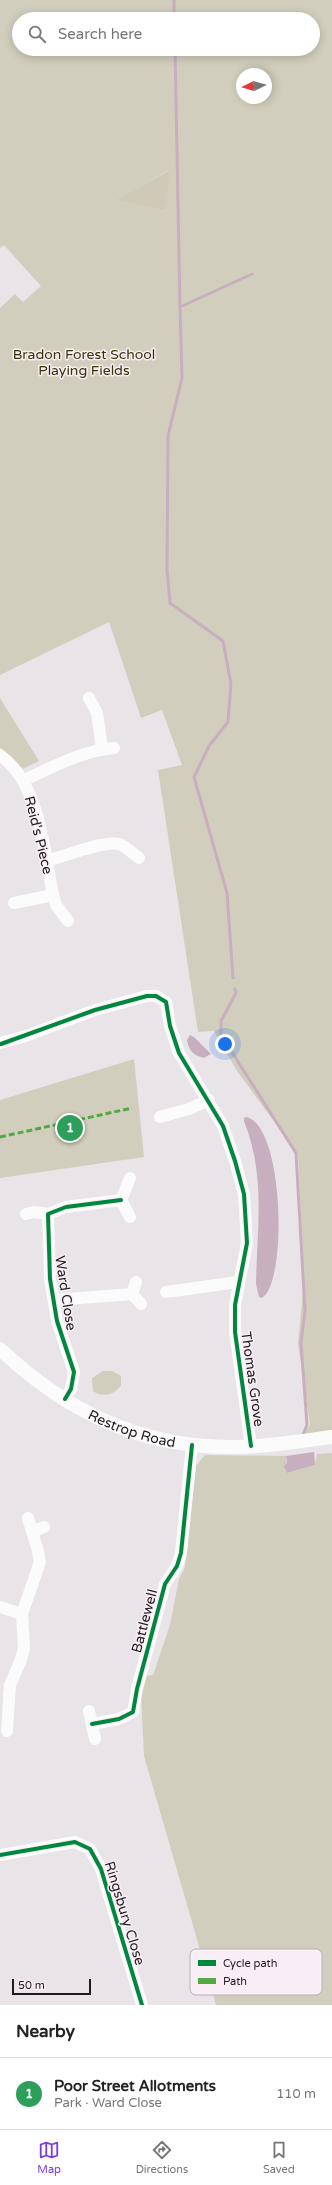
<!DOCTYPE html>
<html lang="en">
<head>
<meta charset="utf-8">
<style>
  :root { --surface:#fff; --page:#f2f2f2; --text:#222; --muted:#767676; --line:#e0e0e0; --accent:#7c3aed }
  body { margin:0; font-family:"Varela Round",sans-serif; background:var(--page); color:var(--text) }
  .compass { position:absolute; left:236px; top:68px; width:36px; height:36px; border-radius:50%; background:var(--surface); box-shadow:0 2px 10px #0003; rotate:265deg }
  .scale { position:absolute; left:12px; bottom:10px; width:79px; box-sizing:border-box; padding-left:4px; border:2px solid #1f1b1d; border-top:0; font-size:11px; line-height:14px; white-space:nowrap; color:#1f1b1d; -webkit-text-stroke:3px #f9eef5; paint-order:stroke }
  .you { position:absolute; left:225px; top:1044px; width:14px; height:14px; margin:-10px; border:3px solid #fff; border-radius:50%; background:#1a73e8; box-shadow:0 0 0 6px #1a73e833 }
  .badge { display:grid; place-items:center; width:26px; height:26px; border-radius:50%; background:var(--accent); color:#fff; font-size:13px; font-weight:700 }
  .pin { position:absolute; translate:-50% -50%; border:2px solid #fff; box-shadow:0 1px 4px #0006 }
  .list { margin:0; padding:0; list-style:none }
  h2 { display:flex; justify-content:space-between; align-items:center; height:52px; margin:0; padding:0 16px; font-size:17px }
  h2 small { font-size:13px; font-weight:400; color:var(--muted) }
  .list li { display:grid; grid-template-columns:26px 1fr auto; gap:12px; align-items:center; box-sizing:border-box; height:72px; padding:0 16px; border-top:1px solid var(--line) }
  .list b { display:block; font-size:15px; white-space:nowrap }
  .list p { margin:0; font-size:13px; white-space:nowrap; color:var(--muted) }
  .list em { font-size:13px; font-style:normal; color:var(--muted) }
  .icon { flex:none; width:22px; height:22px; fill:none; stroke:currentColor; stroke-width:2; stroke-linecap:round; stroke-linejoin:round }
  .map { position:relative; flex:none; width:332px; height:2005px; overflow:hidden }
  .search { position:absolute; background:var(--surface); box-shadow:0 2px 10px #0003; left:12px; right:12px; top:12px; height:44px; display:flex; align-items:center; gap:10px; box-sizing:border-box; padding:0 14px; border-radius:22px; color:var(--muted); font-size:15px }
  .sheet { height:124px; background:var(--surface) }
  nav { display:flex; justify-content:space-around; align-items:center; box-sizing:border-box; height:56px; border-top:1px solid var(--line); background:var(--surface); font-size:11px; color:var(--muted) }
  nav a { display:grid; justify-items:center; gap:2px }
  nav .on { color:var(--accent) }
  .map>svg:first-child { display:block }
  .green { fill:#d2cebd; fill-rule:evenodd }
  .forest { fill:#cecab7 }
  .water { fill:#c7afbf }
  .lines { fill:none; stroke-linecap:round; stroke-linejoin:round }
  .stream { stroke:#c7afbf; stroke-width:3 }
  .minor { stroke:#fcfbfb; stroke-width:12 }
  .tertiary { stroke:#fcfbfb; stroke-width:14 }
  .quiet { stroke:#52a943; stroke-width:3; stroke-dasharray:6 3; stroke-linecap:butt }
  .cycleway-casing { stroke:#f9eef5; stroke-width:6 }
  .cycleway { stroke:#00873e; stroke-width:4 }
  .labels { text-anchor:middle; stroke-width:3; stroke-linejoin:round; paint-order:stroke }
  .park-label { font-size:14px; fill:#393405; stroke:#f9eef5 }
  .street-label { font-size:14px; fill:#1f1b1d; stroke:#f9eef5 }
  .key { fill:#f9eef5; stroke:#b8afb4; stroke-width:1 }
  .key-label { font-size:11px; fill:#1f1b1d }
</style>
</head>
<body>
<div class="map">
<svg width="332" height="2005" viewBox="0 0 332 2005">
  <rect width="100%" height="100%" fill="#e9e4e7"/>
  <!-- green -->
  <path class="green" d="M 0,0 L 332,0 L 332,1433 L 302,1435 L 310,1425 L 298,1343 L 304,1282 L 298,1154 L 237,1071 L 214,1031 L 198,1032 L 158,770 L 182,765 L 162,710 L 141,718 L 109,622 L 0,675 L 0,308 L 15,294 L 23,302 L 41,286 L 4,245 L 0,248 ZM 19,19 L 313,19 L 313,49 L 19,49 ZM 242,74 L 266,74 L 266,98 L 242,98 ZM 169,170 L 165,211 L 117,200 Z
    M 0,698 L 39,761 L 23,769 L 0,748 Z
    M 134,1059 L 144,1157 L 0,1178 L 0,1100 Z
    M 103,1371 L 112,1371 L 121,1376 L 121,1385 C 115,1395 102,1398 93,1391 L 92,1378 Z
    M 332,1453 L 332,2005 L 216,2005 L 144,1756 L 141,1694 L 145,1676 L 153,1675 L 170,1625 L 179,1579 L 185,1567 L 196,1466 L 205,1455 L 286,1456 L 287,1473 L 315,1465 L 317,1454 Z"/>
  <!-- forest -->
  <path class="forest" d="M 170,170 L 165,211 L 116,200 Z"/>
  <!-- water -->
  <path class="water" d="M 190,1035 L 194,1037 L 211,1054 L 204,1058 C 193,1055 189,1051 187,1040 Z
    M 246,1117 C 284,1124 288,1282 262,1298 L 259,1297 L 256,1284 C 257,1226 266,1177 244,1121 L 244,1118 Z
    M 314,1452 L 315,1465 L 287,1473 L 284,1466 L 287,1463 L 286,1456 Z"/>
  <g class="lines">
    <!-- stream -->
    <path class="stream" d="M 174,0 L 174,19
      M 175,49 L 180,307 L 252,274
      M 180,307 L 182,378 L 168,436 L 167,570 L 170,603 L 223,641 L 231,684 L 228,722 L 209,746 L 194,777 L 227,893 L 233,978
      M 235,989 L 236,993 L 221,1021 L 221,1035 L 296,1153 L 305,1311 L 301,1343 L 307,1425 L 302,1437"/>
    <!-- minor -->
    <path class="minor" d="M 89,698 L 97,713 L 102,749
      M 0,755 C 40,784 44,850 53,895 L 56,905 L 68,921
      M 24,780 C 53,767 81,751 114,748
      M 46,861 C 63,857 104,840 119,844 C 126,846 133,854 139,858
      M 14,903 L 53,895
      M 0,1043 L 26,1036 L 95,1010 L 147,996 L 156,996 L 166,1002 L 170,1026 L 179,1053 L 223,1126 L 235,1161 L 244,1194 L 247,1243 L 235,1305 L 235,1332 L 251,1446
      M 160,1117 L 189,1109 L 209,1100
      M 130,1178 L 121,1200 L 130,1217
      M 26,1214 L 34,1212 L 48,1214
      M 136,1282 L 132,1294 L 141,1304
      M 166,1292 L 238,1282
      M 54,1300 L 132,1294
      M 65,1399 L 71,1389 L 74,1372 L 57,1321 L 50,1279 L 48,1214 L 66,1207 L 121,1200
      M 32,1532 L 44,1527
      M 0,1607 L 22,1614 L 24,1649 L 20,1662 L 10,1685 L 7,1731
      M 22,1614 L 40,1562 L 38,1551 L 28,1518
      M 89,1711 L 95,1739
      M 92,1724 L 119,1719 L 133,1712 L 137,1689 L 165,1584 L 177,1566 L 181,1553 L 192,1445
      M 0,1855 L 75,1842 L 90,1849 L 101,1869 L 142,2005"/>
    <!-- tertiary -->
    <path class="tertiary" id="s1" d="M 0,1349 C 67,1412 141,1448 235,1447 C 267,1447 300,1441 332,1437"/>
    <!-- quiet -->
    <path class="quiet" d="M 0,1137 L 132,1108"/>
    <!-- cycleway casing -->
    <g class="cycleway-casing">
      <path id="cycleway" d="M 1,1044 L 95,1010 L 147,996 L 156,996 L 166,1002 L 170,1026 L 179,1053 L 223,1126 L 235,1161 L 244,1194 L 247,1243 L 235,1305 L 235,1332 L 251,1446
        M 65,1399 L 71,1389 L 74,1372 L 57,1321 L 50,1279 L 48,1214 L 66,1207 L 121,1200
        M 92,1724 L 119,1719 L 133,1712 L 137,1689 L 165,1584 L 177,1566 L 181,1553 L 192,1445
        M 0,1855 L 75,1842 L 90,1849 L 101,1869 L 142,2005"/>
    </g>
    <!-- cycleway -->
    <use href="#cycleway" class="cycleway"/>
  </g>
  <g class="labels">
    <!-- park labels -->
    <g class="park-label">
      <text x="84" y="359">Bradon Forest School<tspan x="84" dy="16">Playing Fields</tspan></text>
    </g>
    <!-- street labels -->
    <g class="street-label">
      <text transform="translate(39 835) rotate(76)" y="5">Reid's Piece</text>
      <text transform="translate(66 1293) rotate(81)" y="5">Ward Close</text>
      <text transform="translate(253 1379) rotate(82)" y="5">Thomas Grove</text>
      <text dy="5" stroke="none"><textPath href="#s1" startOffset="156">Restrop Road</textPath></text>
      <text transform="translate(144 1621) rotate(-75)" y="5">Battlewell</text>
      <text transform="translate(125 1913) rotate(73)" y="5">Ringsbury Close</text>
    </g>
  </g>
  <!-- legend -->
  <rect x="190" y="1949" width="132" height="46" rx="6" class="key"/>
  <rect x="198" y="1960" width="18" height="6" fill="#00873e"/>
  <rect x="198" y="1978" width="18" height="6" fill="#52a943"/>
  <g class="key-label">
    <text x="223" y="1967">Cycle path</text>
    <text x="223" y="1985">Path</text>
  </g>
</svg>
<svg class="compass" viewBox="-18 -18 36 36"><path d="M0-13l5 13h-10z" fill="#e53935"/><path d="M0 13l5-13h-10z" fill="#767676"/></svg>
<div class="scale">50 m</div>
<div class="you"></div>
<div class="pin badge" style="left:70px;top:1128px;background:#2e9e5b">1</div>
<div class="search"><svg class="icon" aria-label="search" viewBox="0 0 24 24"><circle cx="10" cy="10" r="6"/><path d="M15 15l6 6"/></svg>Search here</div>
</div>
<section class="sheet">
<h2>Nearby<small></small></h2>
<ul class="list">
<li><span class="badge" style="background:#2e9e5b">1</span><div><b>Poor Street Allotments</b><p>Park · Ward Close</p></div><em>110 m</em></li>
</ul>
</section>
<nav>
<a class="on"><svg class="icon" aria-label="map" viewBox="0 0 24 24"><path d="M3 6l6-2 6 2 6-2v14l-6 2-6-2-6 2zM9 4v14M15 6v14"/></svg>Map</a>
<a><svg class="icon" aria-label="directions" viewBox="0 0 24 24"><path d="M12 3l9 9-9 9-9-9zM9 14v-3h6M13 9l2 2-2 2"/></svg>Directions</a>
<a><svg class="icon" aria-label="saved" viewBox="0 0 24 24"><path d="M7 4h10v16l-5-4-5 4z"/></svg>Saved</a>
</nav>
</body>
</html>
